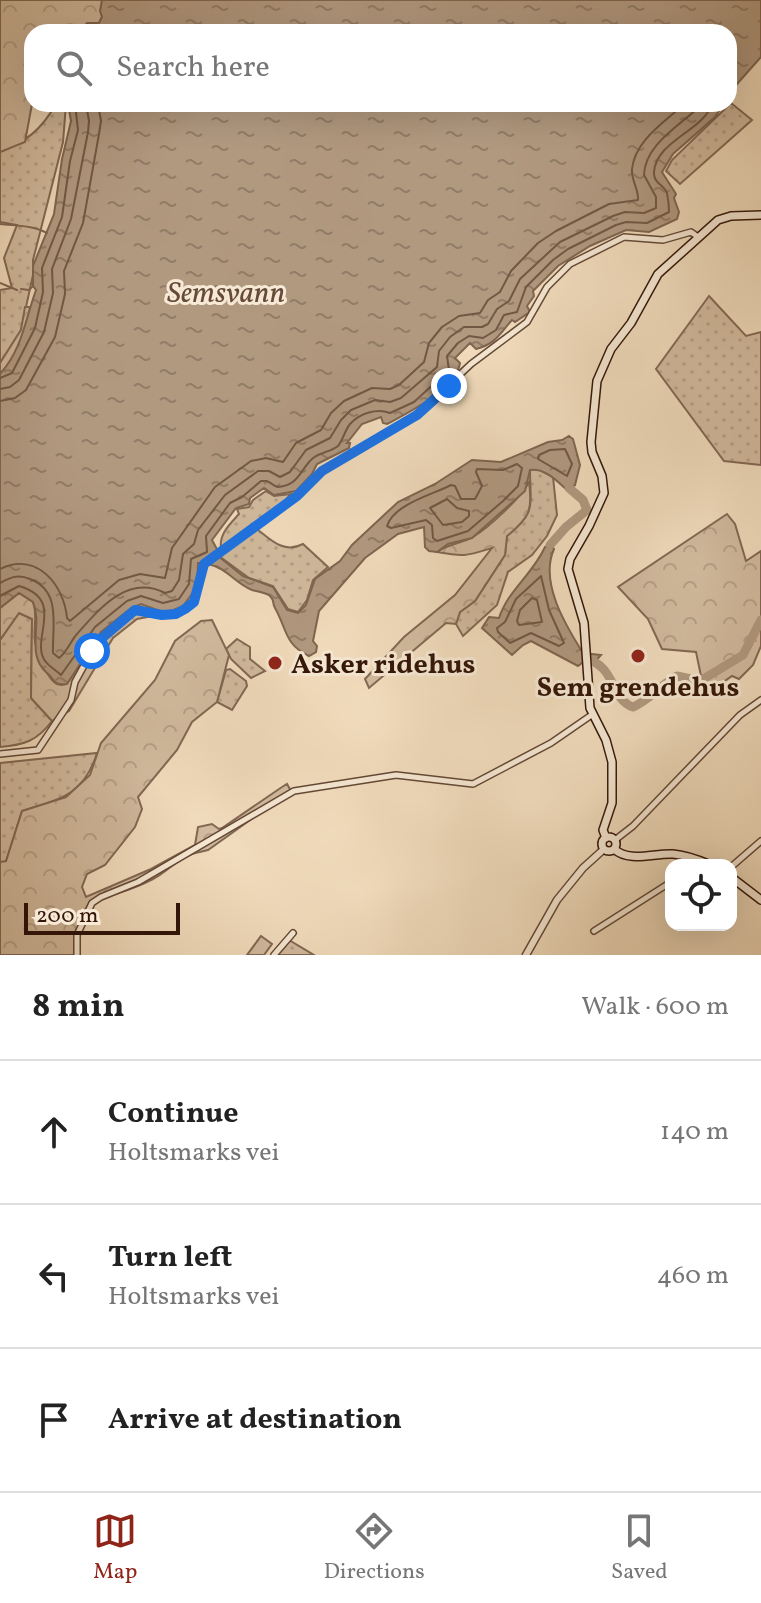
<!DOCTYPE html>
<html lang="en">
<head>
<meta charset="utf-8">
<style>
  :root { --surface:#fff; --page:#f6f6f6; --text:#222; --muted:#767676; --line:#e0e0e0; --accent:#8f2418 }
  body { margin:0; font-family:Vollkorn,serif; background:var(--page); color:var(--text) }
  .controls { position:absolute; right:24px; bottom:24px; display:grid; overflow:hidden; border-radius:16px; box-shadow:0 8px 32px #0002 }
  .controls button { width:72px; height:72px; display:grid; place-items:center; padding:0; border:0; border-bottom:2px solid var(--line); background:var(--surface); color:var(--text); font:40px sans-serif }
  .scale { position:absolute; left:24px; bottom:20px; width:156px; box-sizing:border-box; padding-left:8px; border:4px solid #331608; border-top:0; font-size:22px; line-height:28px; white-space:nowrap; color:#331608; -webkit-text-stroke:6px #f7e9d5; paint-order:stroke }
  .stop { position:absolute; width:24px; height:24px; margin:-18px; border:6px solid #1a73e8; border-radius:50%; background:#fff }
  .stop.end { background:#1a73e8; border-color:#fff; box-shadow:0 2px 8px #0008 }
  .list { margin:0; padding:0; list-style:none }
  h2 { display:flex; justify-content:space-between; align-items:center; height:104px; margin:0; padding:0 32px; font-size:34px }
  h2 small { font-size:26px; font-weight:400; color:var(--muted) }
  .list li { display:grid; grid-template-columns:52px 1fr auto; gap:24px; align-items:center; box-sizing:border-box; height:144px; padding:0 32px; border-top:2px solid var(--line) }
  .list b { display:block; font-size:30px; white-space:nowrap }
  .list p { margin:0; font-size:26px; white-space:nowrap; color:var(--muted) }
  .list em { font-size:26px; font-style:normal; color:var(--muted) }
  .icon { flex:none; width:44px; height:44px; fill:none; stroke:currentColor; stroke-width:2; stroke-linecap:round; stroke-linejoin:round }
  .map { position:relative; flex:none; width:761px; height:955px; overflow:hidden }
  .search { position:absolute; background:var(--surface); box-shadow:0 8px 32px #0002; left:24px; right:24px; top:24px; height:88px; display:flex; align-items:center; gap:20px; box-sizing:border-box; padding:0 28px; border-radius:24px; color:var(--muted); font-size:30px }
  .sheet { height:536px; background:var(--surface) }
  nav { display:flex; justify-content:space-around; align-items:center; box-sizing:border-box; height:112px; border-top:2px solid var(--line); background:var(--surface); font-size:22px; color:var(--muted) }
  nav a { display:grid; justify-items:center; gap:4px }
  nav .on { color:var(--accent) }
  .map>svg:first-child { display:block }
  .grass { fill:url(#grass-dots); stroke:#826854; stroke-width:2 }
  .forest { fill:url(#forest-crowns); stroke:#826854; stroke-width:2 }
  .garden { fill:#d2bb9f; stroke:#826854; stroke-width:2 }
  .water { fill:url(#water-ripples); stroke:#7f6550; stroke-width:2 }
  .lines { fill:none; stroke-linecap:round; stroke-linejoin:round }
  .shore { stroke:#725844; stroke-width:2 }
  .stream { stroke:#7f6550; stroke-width:2 }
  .river { stroke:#b19980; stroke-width:9 }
  .minor-casing { stroke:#634836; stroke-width:8 }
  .tertiary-casing { stroke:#634836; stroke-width:9 }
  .secondary-casing { stroke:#331608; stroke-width:10 }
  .minor { stroke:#f7e9d5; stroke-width:5 }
  .tertiary { stroke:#f7e9d5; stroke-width:6 }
  .secondary { stroke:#f7e9d5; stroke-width:7 }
  .route { stroke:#1a73e8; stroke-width:10 }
  .poi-dot { fill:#8f2418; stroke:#f7e9d5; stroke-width:3 }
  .labels { text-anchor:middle; stroke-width:6; stroke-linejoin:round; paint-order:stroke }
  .poi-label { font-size:28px; font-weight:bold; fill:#331608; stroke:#f7e9d5; text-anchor:start }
  .water-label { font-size:30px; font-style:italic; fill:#654a38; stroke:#f7e9d5 }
</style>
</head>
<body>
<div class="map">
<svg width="761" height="955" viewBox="0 0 761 955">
  <defs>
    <pattern id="grass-dots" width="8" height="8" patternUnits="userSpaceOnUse" patternTransform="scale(2)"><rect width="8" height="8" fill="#d2bb9f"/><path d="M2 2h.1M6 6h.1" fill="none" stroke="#b5a087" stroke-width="1.8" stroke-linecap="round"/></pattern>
    <pattern id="forest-crowns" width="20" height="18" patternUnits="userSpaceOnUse" patternTransform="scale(2)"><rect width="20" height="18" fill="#d2bb9f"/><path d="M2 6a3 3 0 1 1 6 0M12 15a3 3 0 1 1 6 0" fill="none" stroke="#b5a087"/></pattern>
    <pattern id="water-ripples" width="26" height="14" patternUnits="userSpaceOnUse" patternTransform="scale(2)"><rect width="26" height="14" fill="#b19980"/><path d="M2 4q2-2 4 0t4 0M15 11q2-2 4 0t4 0" fill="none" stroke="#917c67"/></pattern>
  </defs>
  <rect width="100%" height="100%" fill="#f2ddbe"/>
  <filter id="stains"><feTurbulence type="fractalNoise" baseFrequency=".0025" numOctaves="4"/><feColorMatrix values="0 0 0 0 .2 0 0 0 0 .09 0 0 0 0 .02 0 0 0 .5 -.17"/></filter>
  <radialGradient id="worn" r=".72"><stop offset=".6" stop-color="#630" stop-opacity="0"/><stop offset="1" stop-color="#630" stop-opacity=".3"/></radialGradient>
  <!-- grass -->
  <path class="grass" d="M 731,103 L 752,120 L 680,184 L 666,171 L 672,160 Z
    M 56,104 L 66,104 L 63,142 L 33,260 L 33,275 L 21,330 L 0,363 L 0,290 L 12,288 L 4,258 L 17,225 L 0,222 L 0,152 C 27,141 41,130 56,104 Z
    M 709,296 L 746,336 L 761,332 L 761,465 L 724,461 L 656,369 Z
    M 538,469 L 553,477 L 557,515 L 547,536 L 532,555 L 508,572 L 497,605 L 463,636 L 456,624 L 460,612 L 475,601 L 505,555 L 507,536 C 537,512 530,505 530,470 Z
    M 266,491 L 274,496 L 291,494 L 278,508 L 221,548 C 219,534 230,524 239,514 L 237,509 L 249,507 L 253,500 Z
    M 257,529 C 271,540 284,554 303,544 L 328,567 L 313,580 L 307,600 L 298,612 L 288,609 L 273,586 L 249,578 L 219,556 Z
    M 19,613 L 32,619 L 31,698 L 52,721 C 37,741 24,745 0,747 L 0,640 Z
    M 237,639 L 250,647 L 250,659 L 265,671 L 251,678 L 231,659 L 226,649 Z
    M 230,669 L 246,681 L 247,686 L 232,710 L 217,702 L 226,670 Z
    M 97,753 C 84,795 61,799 22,811 L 6,862 L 0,862 L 0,763 Z
    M 289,940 L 314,955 L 276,955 Z"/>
  <!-- forest -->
  <path class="forest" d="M 0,0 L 102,0 L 102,17 L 99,23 L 87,23 L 79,32 L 32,32 L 32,104 L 25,142 L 0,152 Z
    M 25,307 L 30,307 C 27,331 17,357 0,374 L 0,363 L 21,330 Z
    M 529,482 C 533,511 529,518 507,536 L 505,555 L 475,601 L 460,612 L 456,624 L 446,623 L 369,688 L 365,679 L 404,637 L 455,595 L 492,548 C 466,556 465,557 437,552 C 449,543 461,544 473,537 C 488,528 521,498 529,482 Z
    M 727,514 L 735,524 L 746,561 L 761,551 L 761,646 L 753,665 L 739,679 L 732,676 L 705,695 L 696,652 L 662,649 L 648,619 L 618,587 Z
    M 19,593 L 33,602 C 38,616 33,627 35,641 C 36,651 46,675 54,682 C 58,686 62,685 66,684 L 71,678 C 77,659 121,606 142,604 C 149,604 154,608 160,611 L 158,615 L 137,619 L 113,638 L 69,711 L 52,721 L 31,698 L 32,619 L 19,613 L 0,640 L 0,608 Z
    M 212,620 L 229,655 L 217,702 L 192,722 L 177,750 L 138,797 L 142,809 L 135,827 L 105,865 L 87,874 L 82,887 L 86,897 L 151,869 L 195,845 L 198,827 L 212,824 L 219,829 L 222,828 L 282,787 L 287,784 L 291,791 L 208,850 C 202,852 196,852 190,855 C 176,860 166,873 153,879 C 104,905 84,885 75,955 L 0,955 L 0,862 L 6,861 L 22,811 L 66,797 L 90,775 L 101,743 L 155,680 L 175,641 L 201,621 Z"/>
  <!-- garden -->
  <path class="garden" d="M 261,936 L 272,944 L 264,955 L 247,955 Z"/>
  <!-- water -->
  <path class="water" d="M 102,0 L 761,0 L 761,57 L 729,93 L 729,32 L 79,32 L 88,23 L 99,23 L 102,17 L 100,11 Z
    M 68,104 L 720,104 L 719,111 L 715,117 L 673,154 L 662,172 L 676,194 L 674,198 L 679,212 L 677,219 L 649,232 L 626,230 L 590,246 L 558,266 L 533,291 L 534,296 L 527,306 L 530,312 L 515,322 L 512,320 C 500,333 496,344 476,349 L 470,343 L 455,358 L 460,363 C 456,389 408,413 387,424 L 383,423 L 381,417 L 362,424 L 347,443 L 350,443 L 349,448 L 317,464 L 312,474 L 296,491 L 274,495 L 264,488 L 250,498 L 249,504 L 236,508 L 212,540 L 218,551 L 203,563 L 198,563 L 197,587 L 183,606 L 171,611 L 160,611 L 141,604 L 131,608 L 101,632 L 67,684 C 54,686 55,680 47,673 C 25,654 43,626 33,602 L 19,593 L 0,608 L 0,374 C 22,350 25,320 36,290 L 33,286 L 33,266 L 54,214 L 62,159 L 71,121 Z
    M 569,436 L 573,439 L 580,465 L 575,485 L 567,490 C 556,480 545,468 530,470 L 525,491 L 472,538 L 448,544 L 437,552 L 429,551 L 425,547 L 424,527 L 398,534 L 365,558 L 319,611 L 313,641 L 317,646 L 316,652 L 309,656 C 284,644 287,629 275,608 C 272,603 275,601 270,596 C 265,592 258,592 252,590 C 235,583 227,568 208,564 L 218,556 L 243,576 L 273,587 L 287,610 L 298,613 L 306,605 L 315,579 L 340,561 L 352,545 L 398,502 L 435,484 L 472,460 L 501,462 L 548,442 L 562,440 Z
    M 550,545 L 554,549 C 539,582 566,626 583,653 L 601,655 L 592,665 L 582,663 L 578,666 L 531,641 L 523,645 L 512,655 L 482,628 L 489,617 L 499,618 C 508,590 533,574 545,547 Z"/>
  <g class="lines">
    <!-- shore -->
    <path class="shore" d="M 0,378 L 12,373 L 35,328 L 43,292 L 42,268 L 62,217 L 70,161 L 78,130 L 75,104
      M 0,389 L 10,387 L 19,380 L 44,332 L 53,293 L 52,269 L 71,219 L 88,132 L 89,121 L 86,104
      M 0,401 L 15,398 L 26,390 L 55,337 L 65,294 L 64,271 L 83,223 L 99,134 L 101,121 L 98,104
      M 565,449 L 572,464 L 567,476 L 538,459 L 539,455 L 550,450 Z
      M 517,464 L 522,468 L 518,486 L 503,501 L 468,531 L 437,541 L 433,538 L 432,525 L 426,520 L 391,528 L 387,526 C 394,504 432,495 451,485 L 455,486 L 461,499 L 475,499 L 482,486 L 476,472 L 477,469 L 503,470 Z
      M 447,499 L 457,508 L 469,511 L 469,516 L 462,522 L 443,525 L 430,508 Z
      M 0,569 C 37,551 64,585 67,618 L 70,621 L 119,580 L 140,574 L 165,578 L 172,548 L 215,487 L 251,461 L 266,458 L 283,462 L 296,443 L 321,430 L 331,413 L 344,401 L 372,388 L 390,389 L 399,385 L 424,362 L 429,343 L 442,327 L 459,316 L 480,313 L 488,300 L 500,292 L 511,271 L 538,243 L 556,231 L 609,204 L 638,200 C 639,190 631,180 632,169 C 635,140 665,122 684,104
      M 541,576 L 549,610 L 564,643 L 559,646 L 531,633 L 510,643 L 498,632 L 497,628 L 505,622 L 516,599 Z
      M 0,583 C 11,577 18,574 30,579 C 62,591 52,626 53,653 L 59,658 C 67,652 70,642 77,634 C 100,608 128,574 165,593 L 172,591 L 179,580 L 183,554 L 194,544 L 198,530 L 225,495 L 258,471 L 269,471 L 280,477 L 290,472 L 306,450 L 330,438 L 341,420 L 351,410 L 375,400 L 390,402 L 401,398 L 437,367 L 439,351 L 450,337 L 464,327 L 482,327 L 488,324 L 497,309 L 509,301 L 520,279 L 560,242 L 613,216 L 625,212 L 644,213 L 656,208 L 656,197 L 644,175 C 645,143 682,125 702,104
      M 0,596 L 19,586 C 68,600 28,641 46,662 C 50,667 57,671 61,675 L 95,627 L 127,601 L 141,596 L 163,603 L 179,599 L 189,584 L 191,559 L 207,552 L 206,536 L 230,503 L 242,497 L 261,481 L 267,481 L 277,487 C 297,486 299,473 310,461 C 317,452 329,453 338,446 C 343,440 345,430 350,424 C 360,413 377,408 390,413 L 414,402 L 449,370 L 447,356 L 458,343 L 469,336 L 483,338 L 496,330 L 504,315 L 517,312 L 526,287 L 553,260 L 568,249 L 616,225 L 626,222 L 647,223 L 669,212 C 669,207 668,198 667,193 C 664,185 653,183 654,172 C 656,141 703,131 712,104
      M 532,598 L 537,600 L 542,622 L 519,625 L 517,621 L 520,610 Z"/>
    <!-- stream -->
    <path class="stream" d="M 0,224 C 16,226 33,225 47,233
      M 0,283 L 17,290
      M 21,289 L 29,290 L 33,286"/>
    <!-- river -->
    <path class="river" d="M 550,545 L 566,527 L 587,510 L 583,500 L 569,488
      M 586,659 C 616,666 610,699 633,707 C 650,700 661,684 677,676 L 700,681 L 743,655 L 761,620"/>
    <!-- minor casing -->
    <g class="minor-casing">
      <path id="minor" d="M 0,754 L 38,750 L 71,700 L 75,682 L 92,651 L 102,638 L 129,614 L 139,610 L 162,615 L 176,614 L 185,609 L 194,602 L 204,564 L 297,496 L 322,471 L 417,415 L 471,364 L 527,322 L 547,287 L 570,264 L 624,237 L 663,240 L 691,232 L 698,237
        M 615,840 L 633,826 L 740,715 L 761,700
        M 731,867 L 761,841
        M 594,931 L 671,882
        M 77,955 L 77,935 L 92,903 L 101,897 L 138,882 L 294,791 L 396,775 L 473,784 L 551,743 L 593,714
        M 274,955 L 293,933"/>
    </g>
    <!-- tertiary casing -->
    <g class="tertiary-casing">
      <path id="tertiary" d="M 526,955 L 557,900 L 583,868 L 604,849"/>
    </g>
    <!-- secondary casing -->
    <g class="secondary-casing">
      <path id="secondary" d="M602 844a7 7 0 1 1 14 0a7 7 0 1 1-14 0Z
        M 606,838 L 603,830 L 612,803 L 612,762 L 606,740 L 590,708 L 584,623 L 568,569 L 570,559 L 589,526 L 604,493 L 602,476 L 592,452 L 591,442 L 597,381 L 611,349 L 631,323 L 658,274 L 718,220 L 731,216 L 761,215
        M 614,849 C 630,863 653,853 673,854 C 686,855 699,860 711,865
        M 731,877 L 761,900"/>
    </g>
    <!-- minor -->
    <use href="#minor" class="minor"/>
    <!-- tertiary -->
    <use href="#tertiary" class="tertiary"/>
    <!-- secondary -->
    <use href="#secondary" class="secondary"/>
  </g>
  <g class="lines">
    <!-- route -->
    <path class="route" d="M 92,651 L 102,638 L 135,610 L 162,615 L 176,614 L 185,609 L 194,602 L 204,564 L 297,496 L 322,471 L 417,415 L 449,386"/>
  </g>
  <!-- markers -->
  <g class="poi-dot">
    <circle cx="638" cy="656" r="8"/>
    <circle cx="275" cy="663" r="8"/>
  </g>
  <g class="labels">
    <!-- poi labels -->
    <g class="poi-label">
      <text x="291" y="673">Asker ridehus</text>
      <text x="638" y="696" text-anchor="middle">Sem grendehus</text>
    </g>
    <!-- water labels -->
    <g class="water-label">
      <text x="226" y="302">Semsvann</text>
    </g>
  </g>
  <rect width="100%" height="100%" filter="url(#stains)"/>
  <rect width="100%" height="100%" fill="url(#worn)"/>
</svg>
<div class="controls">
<button><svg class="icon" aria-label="locate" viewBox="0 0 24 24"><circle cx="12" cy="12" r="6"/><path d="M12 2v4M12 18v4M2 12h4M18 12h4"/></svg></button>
</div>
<div class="scale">200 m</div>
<div class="stop" style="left:92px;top:651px"></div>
<div class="stop end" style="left:449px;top:386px"></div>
<div class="search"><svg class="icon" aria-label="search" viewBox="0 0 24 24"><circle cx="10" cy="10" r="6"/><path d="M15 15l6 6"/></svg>Search here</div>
</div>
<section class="sheet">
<h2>8 min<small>Walk · 600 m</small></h2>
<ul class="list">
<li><svg class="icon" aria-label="ahead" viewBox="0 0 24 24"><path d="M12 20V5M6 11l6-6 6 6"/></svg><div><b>Continue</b><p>Holtsmarks vei</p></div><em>140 m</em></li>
<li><svg class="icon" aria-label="left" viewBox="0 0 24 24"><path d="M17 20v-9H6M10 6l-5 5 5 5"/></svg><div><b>Turn left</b><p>Holtsmarks vei</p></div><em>460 m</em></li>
<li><svg class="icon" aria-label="arrive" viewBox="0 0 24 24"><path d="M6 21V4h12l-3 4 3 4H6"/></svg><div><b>Arrive at destination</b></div></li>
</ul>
</section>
<nav>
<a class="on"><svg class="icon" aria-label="map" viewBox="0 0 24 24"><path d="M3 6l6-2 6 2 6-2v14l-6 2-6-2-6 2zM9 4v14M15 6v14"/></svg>Map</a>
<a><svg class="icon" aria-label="directions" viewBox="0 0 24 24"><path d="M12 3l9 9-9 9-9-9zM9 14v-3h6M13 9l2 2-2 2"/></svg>Directions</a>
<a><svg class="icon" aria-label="saved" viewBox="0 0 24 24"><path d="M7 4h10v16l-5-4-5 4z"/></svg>Saved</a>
</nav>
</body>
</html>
